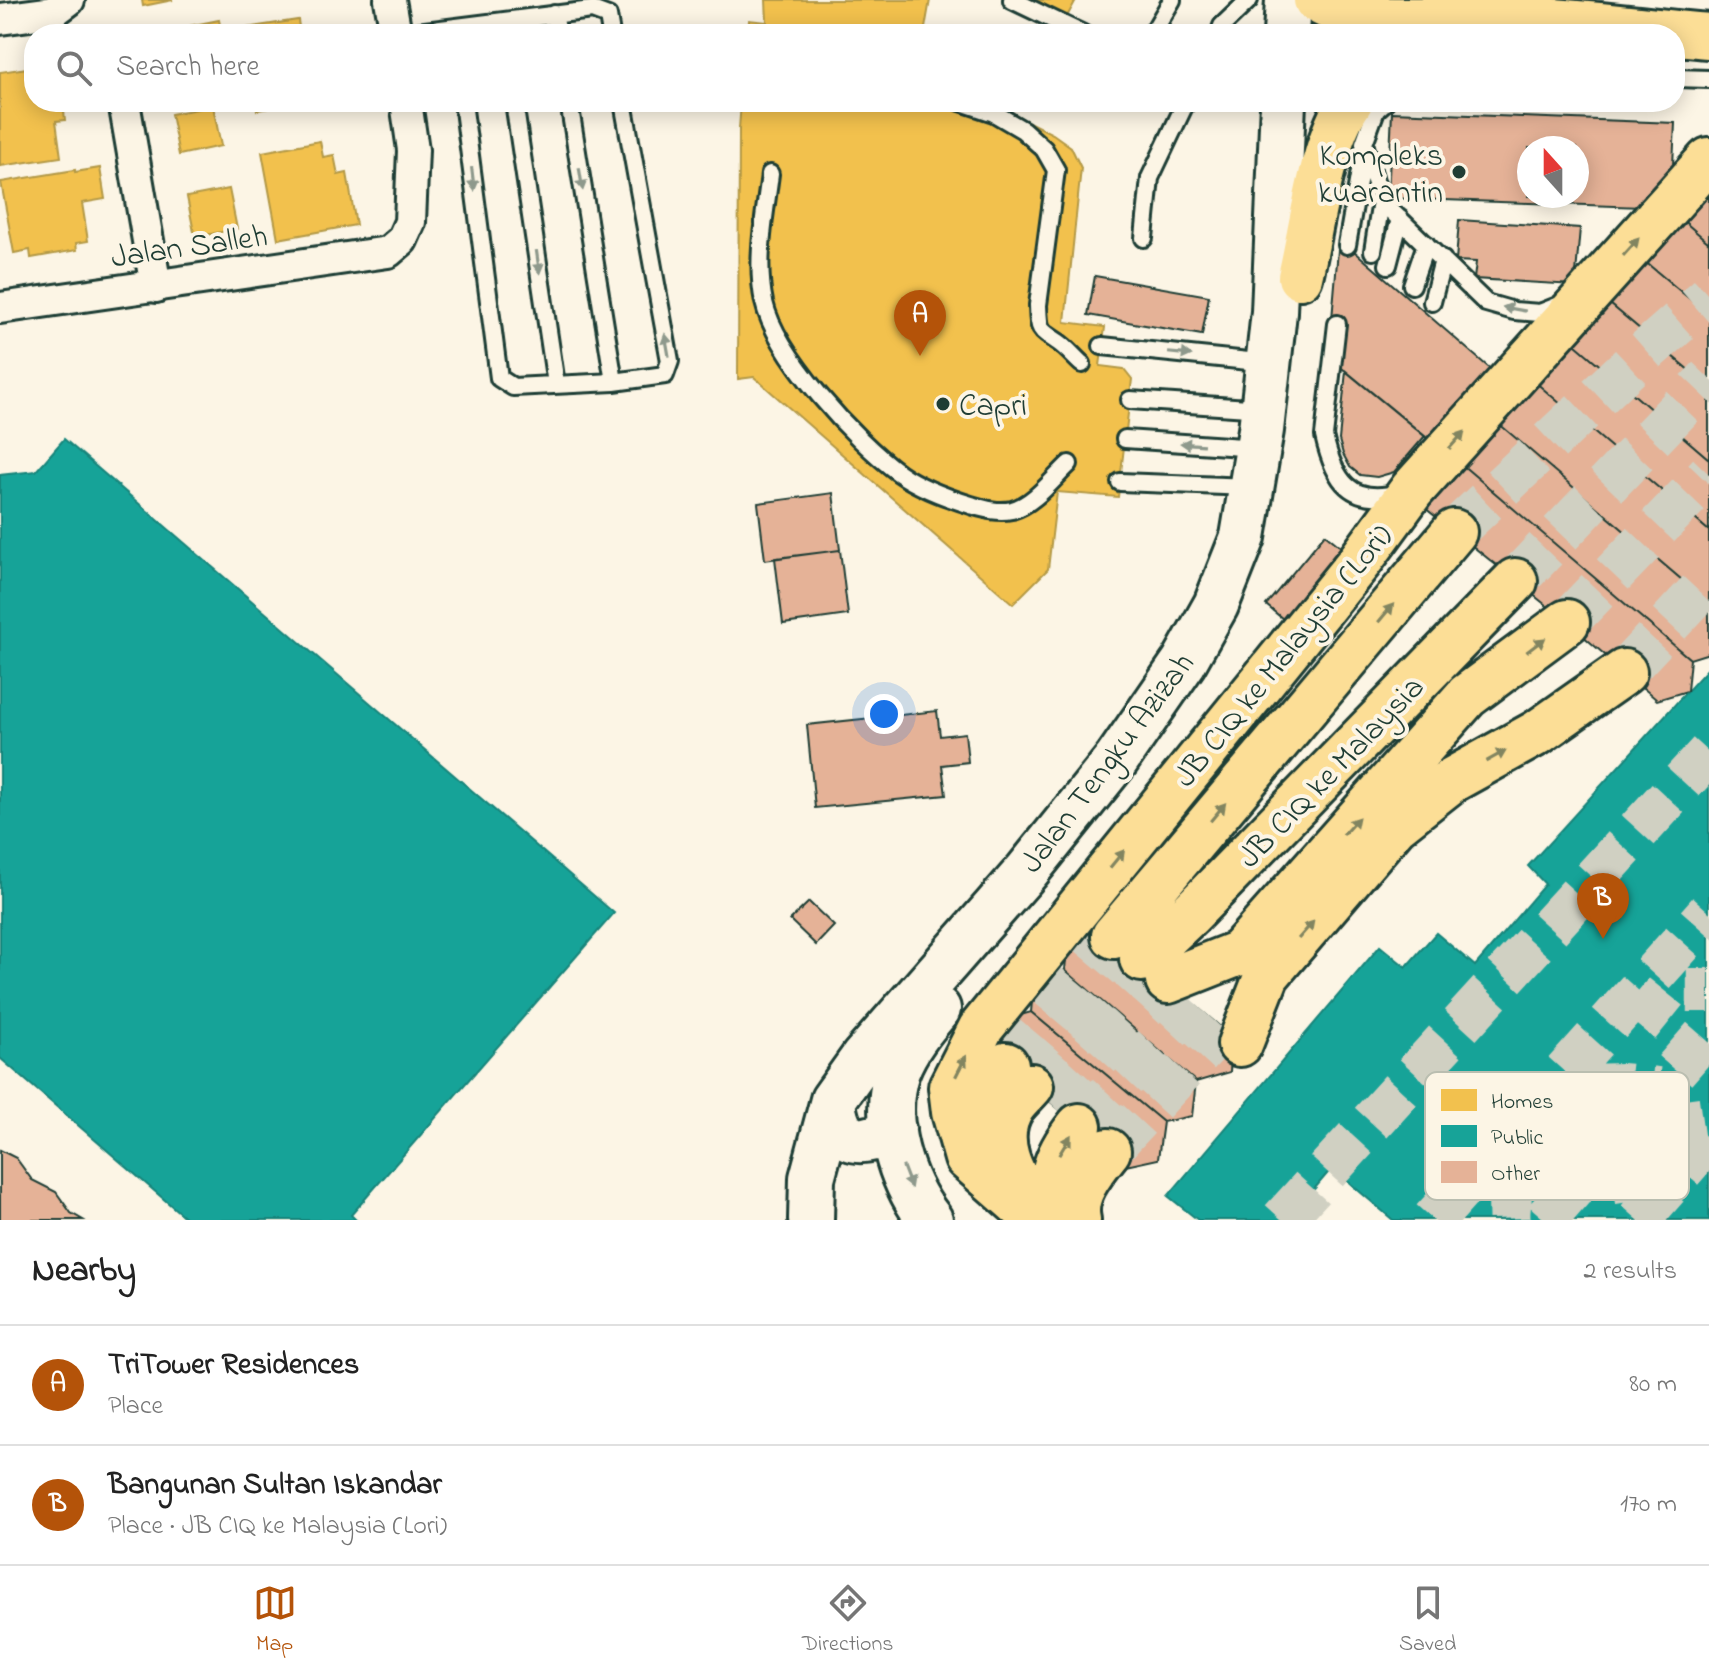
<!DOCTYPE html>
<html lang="en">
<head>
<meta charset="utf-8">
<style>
  :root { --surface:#fff; --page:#f2f2f2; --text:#222; --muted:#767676; --line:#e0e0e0; --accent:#b45309 }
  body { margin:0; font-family:"Indie Flower",sans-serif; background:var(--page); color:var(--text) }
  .compass { position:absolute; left:1517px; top:136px; width:72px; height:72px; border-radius:50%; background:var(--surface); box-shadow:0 4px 20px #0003; rotate:339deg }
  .you { position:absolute; left:884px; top:714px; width:28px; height:28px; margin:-20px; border:6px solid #fff; border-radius:50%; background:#1a73e8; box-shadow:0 0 0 12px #1a73e833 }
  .badge { display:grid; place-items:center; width:52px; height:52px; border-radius:50%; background:var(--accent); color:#fff; font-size:26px; font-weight:700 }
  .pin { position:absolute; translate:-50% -66px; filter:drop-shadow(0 2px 4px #0008) }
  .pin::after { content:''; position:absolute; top:42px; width:28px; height:24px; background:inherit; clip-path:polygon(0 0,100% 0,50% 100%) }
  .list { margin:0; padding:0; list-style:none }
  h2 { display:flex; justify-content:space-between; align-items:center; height:104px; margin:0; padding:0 32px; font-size:34px }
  h2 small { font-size:26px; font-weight:400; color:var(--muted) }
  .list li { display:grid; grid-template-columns:52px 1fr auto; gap:24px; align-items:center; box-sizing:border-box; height:120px; padding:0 32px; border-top:2px solid var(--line) }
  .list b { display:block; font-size:30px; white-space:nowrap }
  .list p { margin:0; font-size:26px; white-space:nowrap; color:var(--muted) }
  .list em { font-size:26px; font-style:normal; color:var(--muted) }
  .icon { flex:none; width:44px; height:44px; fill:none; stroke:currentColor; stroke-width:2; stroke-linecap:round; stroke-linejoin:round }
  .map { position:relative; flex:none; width:1709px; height:1220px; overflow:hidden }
  .search { position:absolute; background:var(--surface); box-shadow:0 4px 20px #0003; left:24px; right:24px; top:24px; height:88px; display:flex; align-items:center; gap:20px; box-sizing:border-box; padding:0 28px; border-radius:32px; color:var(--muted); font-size:30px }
  .sheet { height:344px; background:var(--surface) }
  nav { display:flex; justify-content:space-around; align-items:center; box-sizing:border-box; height:112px; border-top:2px solid var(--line); background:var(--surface); font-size:22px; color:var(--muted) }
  nav a { display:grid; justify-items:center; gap:4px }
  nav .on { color:var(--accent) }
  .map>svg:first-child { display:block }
  .homes { fill:#f2c14e; stroke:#b39946; stroke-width:2 }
  .public { fill:#17a398; stroke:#19847a; stroke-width:2 }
  .building { fill:#e5b297; stroke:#1f3d34; stroke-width:2; fill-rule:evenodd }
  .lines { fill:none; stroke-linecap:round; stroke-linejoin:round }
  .highway-tunnel { stroke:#d0d0c2; stroke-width:44; stroke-dasharray:44 22; stroke-linecap:butt }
  .lane-casing { stroke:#1f3d34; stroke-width:22 }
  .street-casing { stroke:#1f3d34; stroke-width:36 }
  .secondary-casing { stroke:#1f3d34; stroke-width:50 }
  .primary-casing { stroke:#1f3d34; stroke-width:50 }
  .highway-casing { stroke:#1f3d34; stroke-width:50 }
  .lane { stroke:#fcf5e5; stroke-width:16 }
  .street { stroke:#fcf5e5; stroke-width:30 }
  .secondary { stroke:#fcf5e5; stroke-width:44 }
  .primary { stroke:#fcde96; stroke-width:44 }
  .highway { stroke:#fcde96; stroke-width:44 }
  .oneway { fill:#8e998c }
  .oneway2 { fill:#828560 }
  .poi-dot { fill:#1f3d34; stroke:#fcf5e5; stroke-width:3 }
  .labels { text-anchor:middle; stroke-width:8; stroke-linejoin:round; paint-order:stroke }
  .poi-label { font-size:32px; fill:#1f3d34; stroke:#fcf5e5; text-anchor:end }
  .street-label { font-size:32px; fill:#1f3d34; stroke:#fcf5e5 }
  .key { fill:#fcf5e5; stroke:#babeb0; stroke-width:2 }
  .key-label { font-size:22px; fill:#1f3d34 }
</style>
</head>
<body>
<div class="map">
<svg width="1709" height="1220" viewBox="0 0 1709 1220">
  <rect width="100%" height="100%" fill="#fcf5e5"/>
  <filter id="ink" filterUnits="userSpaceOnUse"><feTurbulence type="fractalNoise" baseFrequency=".0125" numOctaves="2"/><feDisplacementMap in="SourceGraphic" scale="16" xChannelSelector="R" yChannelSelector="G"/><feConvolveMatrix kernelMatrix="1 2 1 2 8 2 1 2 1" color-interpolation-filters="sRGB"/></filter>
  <g filter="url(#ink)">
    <!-- homes -->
    <path class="homes" d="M 142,0 L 173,0 L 143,6 Z
      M 766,0 L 930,0 L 924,34 L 748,34 L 749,20 L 767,22 Z
      M 1020,0 L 1076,0 L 1063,24 Z
      M 219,20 L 222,34 L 149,34 Z
      M 298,20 L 300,34 L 245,34 L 245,28 Z
      M 34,67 L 34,102 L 63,102 L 65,120 L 56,121 L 61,157 L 0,166 L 0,72 Z
      M 256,102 L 303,102 L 257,110 Z
      M 741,102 L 979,102 L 1001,108 L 1053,134 L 1071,147 L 1081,168 L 1065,322 L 1105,327 L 1100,366 L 1124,369 L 1132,379 L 1125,439 L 1118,497 L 1057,492 L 1048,569 L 1013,604 L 754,377 L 738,379 L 739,129 Z
      M 213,106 L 221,146 L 179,155 L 171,114 Z
      M 320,141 L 323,157 L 334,155 L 338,175 L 347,173 L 356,225 L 278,239 L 262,152 Z
      M 100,168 L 105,199 L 82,203 L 88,241 L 76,243 L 77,250 L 31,258 L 30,250 L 14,253 L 1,182 L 75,170 L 75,172 Z
      M 229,189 L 237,229 L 195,237 L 187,197 Z"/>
    <!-- public -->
    <path class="public" d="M 64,439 L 614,913 L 351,1215 L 356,1220 L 188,1220 L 0,1058 L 0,475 L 36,471 Z
      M 1709,667 L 1709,1220 L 1393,1220 L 1332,1168 L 1288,1220 L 1198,1220 L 1168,1196 L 1380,946 L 1406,967 L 1436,933 L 1475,966 L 1545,884 L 1528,866 Z"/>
    <!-- building -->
    <path class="building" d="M 1392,112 L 1675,123 L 1671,208 L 1388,198 ZM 1529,148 L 1577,148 L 1577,196 L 1529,196 Z
      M 1709,172 L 1709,243 L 1672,211 Z
      M 1672,211 L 1709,243 L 1709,315 L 1631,250 Z
      M 1459,220 L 1580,228 L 1575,285 L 1474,279 L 1476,262 L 1456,261 Z
      M 1339,238 L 1494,372 L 1433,443 L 1337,364 L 1332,319 Z
      M 1631,250 L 1709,315 L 1709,387 L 1597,293 Z
      M 1095,276 L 1209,296 L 1202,335 L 1088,315 Z
      M 1597,293 L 1709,387 L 1709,459 L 1562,333 Z
      M 1562,333 L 1709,459 L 1709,531 L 1527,375 Z
      M 1346,371 L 1425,436 L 1394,472 L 1377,477 L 1360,475 L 1350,467 L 1343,454 L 1339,440 Z
      M 1527,375 L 1709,531 L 1709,603 L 1491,417 Z
      M 1491,417 L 1709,603 L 1709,653 L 1690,659 L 1454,458 Z
      M 1454,458 L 1690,659 L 1687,691 L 1657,700 L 1567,622 L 1420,504 Z
      M 833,493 L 840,550 L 765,560 L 758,503 Z
      M 1325,534 L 1353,557 L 1294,628 L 1266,605 Z
      M 840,550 L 848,615 L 783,624 L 775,558 Z
      M 937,711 L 940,736 L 965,733 L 968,762 L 942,765 L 946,795 L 815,808 L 807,725 Z
      M 809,902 L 834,926 L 816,945 L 790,920 Z
      M 1103,925 L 1232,1037 L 1230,1072 L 1196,1082 L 1065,970 L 1068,937 Z
      M 1065,970 L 1196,1082 L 1192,1116 L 1163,1122 L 1031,1012 L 1034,980 Z
      M 1031,1012 L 1163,1122 L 1158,1159 L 1126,1166 L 995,1055 L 997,1022 Z
      M 0,1150 L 16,1158 L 32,1180 L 56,1192 L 71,1213 L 83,1220 L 0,1220 Z"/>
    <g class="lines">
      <!-- highway-tunnel -->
      <path class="highway-tunnel" d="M 1454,532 L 1644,353 L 1709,296
        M 1515,581 L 1709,378
        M 1567,622 L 1709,474
        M 1624,672 L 1709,581
        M 1638,1026 L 1667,990 L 1709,990
        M 1006,1065 L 1114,936
        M 1031,1086 L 1142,959
        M 1585,1086 L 1623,1085 L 1658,1089
        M 1677,1100 L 1686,1165
        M 1054,1106 L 1168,981
        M 1079,1126 L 1195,1003
        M 1108,1151 L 1222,1028
        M 1525,1155 L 1564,1153 L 1600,1156
        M 1629,1157 L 1640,1218
        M 1488,1197 L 1530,1196 L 1562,1199
        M 1282,1220 L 1709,753
        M 1433,1220 L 1709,912
        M 1545,1220 L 1709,1031
        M 1638,1220 L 1709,1139"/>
      <!-- lane casing -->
      <g class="lane-casing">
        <path id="lane" d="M 1012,0 L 1083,34
          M 554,14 L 558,34
          M 401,34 L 592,10 L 608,16 L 611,34
          M 1152,34 L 1172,0
          M 1219,34 L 1222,26 L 1249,0
          M 1675,78 L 1709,79
          M 463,102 L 499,378 L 513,387 L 614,382 L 665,375 L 670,361 L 623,102
          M 514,102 L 556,384
          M 569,102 L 614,382
          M 961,102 L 994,113 L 1023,130 L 1044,149 L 1056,170 L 1038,305 C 1039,330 1038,329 1058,342 C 1067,348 1074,357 1082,364
          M 1385,102 L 1376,110 L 1364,143 L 1381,201 L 1486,303 L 1514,311 L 1540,313 L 1560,305
          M 770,174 C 765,215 755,260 764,302 C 776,355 855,441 899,473 C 920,488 945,497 971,505 C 985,509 997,513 1012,510 C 1033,505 1053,479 1069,464
          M 1144,238 L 1150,178 L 1186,102
          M 1347,245 L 1364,148
          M 1373,251 L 1381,201
          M 1388,265 L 1400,219
          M 1412,285 L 1426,244
          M 1432,302 L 1443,260
          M 1337,324 L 1324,436 C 1334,480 1350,506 1399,493
          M 1102,346 L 1268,363
          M 1130,400 L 1263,409
          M 1125,439 L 1257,448
          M 1120,482 L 1250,487"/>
      </g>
      <!-- street casing -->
      <g class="street-casing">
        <path id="street" d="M 390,0 L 396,34
          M 0,19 L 53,12 L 69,0
          M 124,102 L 156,287
          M 0,308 L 388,252 L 402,240 L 410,222 L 413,150 L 406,102"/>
      </g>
      <!-- secondary casing -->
      <g class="secondary-casing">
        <path id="secondary" d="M 1286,34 L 1288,0
          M 833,1100 C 836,1142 857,1150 893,1129
          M 811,1220 L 812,1178 L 833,1100 L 863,1058 L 1027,871 L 1117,759 L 1184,662 L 1216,605 L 1243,537 L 1261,430 L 1274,312 L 1283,102
          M 930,1220 C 900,1181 881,1120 897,1071 C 906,1047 922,1028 938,1009"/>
      </g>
      <!-- primary casing -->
      <g class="primary-casing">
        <path id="primary" d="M 1316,0 C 1367,32 1443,16 1502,18 C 1571,20 1640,30 1709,36
          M 1300,277 C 1312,227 1321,143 1350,102"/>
      </g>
      <!-- highway casing -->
      <g class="highway-casing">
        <path id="highway" d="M 1114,936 L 1454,532
          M 1142,959 L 1190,914 L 1515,581
          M 1168,981 L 1239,953 L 1467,696 L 1567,622
          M 1240,1044 L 1267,975 L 1395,825 L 1452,780 L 1537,733 L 1624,672
          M 1031,1086 C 1025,1093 1018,1099 1013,1106 C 990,1140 1014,1178 1032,1208
          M 982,1149 L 975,1117 L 987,1088 L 1006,1065
          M 1037,1220 L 967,1158 L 954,1112 L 951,1087 L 981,1028 L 1360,561 L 1412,490 L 1709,160
          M 1063,1220 C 1044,1183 1055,1156 1079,1126
          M 1078,1220 C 1072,1194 1093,1170 1108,1151"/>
      </g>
      <!-- lane -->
      <use href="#lane" class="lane"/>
      <!-- street -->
      <use href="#street" class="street"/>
      <!-- secondary -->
      <use href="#secondary" class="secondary"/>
      <!-- primary -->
      <use href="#primary" class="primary"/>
      <!-- highway -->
      <use href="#highway" class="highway"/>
    </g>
    <!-- one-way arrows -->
    <defs><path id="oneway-solid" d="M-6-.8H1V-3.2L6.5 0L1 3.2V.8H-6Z" transform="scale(2)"/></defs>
    <g class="oneway">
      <use href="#oneway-solid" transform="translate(473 179) rotate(83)"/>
      <use href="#oneway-solid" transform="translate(581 179) rotate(81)"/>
      <use href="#oneway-solid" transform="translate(538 262) rotate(82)"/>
      <use href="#oneway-solid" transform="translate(1514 309) rotate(-170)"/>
      <use href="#oneway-solid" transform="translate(667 345) rotate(-100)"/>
      <use href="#oneway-solid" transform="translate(1180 354) rotate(6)"/>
      <use href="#oneway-solid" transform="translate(1192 444) rotate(-176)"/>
      <use href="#oneway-solid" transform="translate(907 1177) rotate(69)"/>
    </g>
    <g class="oneway2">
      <use href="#oneway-solid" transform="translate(1631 247) rotate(-48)"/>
      <use href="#oneway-solid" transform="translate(1457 440) rotate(-48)"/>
      <use href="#oneway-solid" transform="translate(1386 613) rotate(-50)"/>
      <use href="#oneway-solid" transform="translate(1536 645) rotate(-37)"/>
      <use href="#oneway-solid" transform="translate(1496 756) rotate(-29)"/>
      <use href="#oneway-solid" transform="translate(1218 812) rotate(-50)"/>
      <use href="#oneway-solid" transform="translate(1351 826) rotate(-48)"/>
      <use href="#oneway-solid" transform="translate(1117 859) rotate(-51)"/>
      <use href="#oneway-solid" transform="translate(1306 930) rotate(-49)"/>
      <use href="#oneway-solid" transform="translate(961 1066) rotate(-63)"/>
      <use href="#oneway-solid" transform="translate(1065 1145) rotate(-59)"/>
    </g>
  </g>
  <!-- markers -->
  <g class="poi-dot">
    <circle cx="1459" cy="172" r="8"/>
    <circle cx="943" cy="404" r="8"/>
  </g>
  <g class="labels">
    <!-- poi labels -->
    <g class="poi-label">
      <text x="1443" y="165">Kompleks<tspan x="1443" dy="37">kuarantin</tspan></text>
      <text x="959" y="415" text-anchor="start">Capri</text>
    </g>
    <!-- street labels -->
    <g class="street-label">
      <text transform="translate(189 245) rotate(-8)" y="11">Jalan Salleh</text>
      <text transform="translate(1282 655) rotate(-51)" y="11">JB CIQ ke Malaysia (Lori)</text>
      <text transform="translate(1106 762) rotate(-53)" y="11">Jalan Tengku Azizah</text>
      <text transform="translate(1330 771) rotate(-46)" y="11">JB CIQ ke Malaysia</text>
    </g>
  </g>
  <!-- legend -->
  <rect x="1425" y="1072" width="264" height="128" rx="12" class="key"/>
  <rect x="1441" y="1089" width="36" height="22" fill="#f2c14e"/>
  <rect x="1441" y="1125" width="36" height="22" fill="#17a398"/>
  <rect x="1441" y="1161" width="36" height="22" fill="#e5b297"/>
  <g class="key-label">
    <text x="1491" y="1108">Homes</text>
    <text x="1491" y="1144">Public</text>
    <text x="1491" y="1180">Other</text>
  </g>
</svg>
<svg class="compass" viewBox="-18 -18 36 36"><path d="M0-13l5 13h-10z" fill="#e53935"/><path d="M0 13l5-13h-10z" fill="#767676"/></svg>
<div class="you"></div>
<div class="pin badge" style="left:920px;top:356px">A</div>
<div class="pin badge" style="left:1603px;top:939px">B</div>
<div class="search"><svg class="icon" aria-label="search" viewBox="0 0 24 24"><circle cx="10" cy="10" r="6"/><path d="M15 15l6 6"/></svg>Search here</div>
</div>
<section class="sheet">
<h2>Nearby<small>2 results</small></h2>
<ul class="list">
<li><span class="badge">A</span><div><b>TriTower Residences</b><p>Place</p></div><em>80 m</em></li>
<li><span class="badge">B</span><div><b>Bangunan Sultan Iskandar</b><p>Place · JB CIQ ke Malaysia (Lori)</p></div><em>170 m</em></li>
</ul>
</section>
<nav>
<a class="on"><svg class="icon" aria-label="map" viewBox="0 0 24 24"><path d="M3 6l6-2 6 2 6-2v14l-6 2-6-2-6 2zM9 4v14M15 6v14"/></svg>Map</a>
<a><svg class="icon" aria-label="directions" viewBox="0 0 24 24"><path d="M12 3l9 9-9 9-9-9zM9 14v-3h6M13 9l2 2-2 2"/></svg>Directions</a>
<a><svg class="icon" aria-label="saved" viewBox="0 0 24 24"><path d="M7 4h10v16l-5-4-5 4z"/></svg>Saved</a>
</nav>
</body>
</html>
